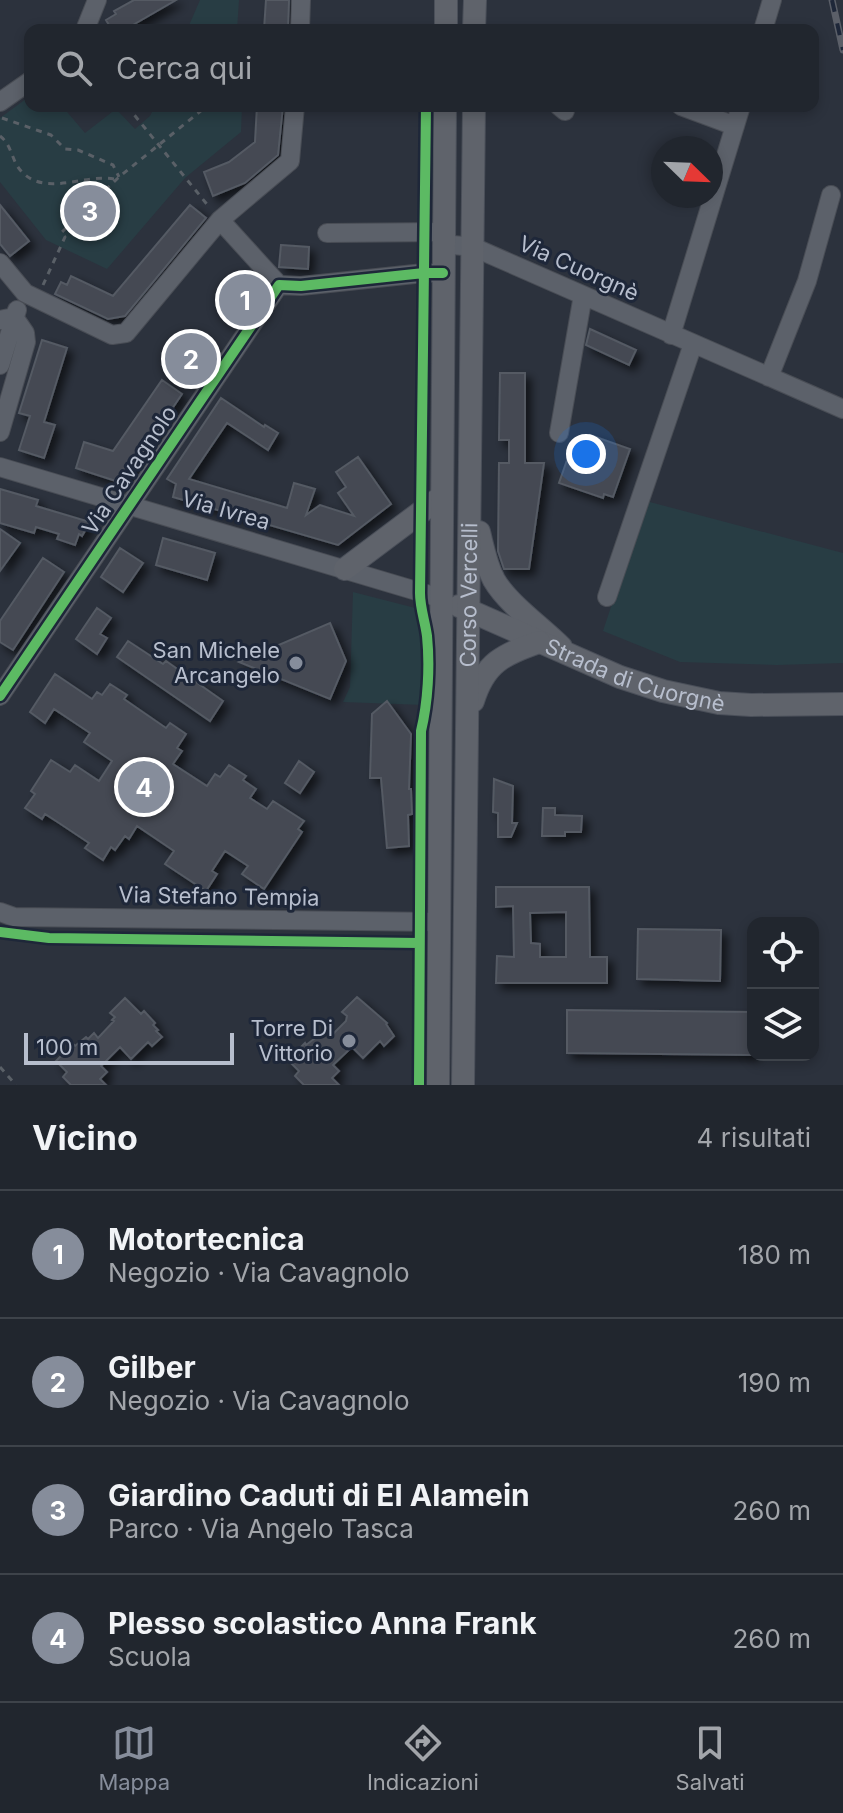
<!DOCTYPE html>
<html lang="it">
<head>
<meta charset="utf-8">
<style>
  :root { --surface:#21262e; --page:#2d323a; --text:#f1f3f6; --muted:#a2a5aa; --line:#3e434a; --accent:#868d9b }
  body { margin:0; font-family:Inter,sans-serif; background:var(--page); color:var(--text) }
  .controls { position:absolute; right:24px; bottom:24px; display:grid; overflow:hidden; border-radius:16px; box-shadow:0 4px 12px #0003 }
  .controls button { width:72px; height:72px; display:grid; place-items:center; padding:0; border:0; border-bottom:2px solid var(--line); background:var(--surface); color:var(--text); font:40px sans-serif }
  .compass { position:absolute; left:651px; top:136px; width:72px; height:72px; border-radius:50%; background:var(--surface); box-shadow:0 4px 12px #0003; rotate:113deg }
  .scale { position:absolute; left:24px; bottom:20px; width:210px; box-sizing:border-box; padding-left:8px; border:4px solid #b7becd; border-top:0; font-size:22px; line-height:28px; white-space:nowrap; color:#b7becd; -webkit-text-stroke:6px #1e2739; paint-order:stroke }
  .you { position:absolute; left:586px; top:454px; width:28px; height:28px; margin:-20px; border:6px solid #fff; border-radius:50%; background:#1a73e8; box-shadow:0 0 0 12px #1a73e833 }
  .badge { display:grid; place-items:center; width:52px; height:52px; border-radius:50%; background:var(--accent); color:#fff; font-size:26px; font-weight:700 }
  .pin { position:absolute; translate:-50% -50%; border:4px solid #fff; box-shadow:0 2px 8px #0006 }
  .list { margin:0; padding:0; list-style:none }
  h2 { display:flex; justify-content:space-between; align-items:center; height:104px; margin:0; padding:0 32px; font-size:34px }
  h2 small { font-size:26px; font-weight:400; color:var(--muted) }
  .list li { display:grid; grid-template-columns:52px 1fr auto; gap:24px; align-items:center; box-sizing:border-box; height:128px; padding:0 32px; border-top:2px solid var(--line) }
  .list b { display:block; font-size:30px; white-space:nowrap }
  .list p { margin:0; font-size:26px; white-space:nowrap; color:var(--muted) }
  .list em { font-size:26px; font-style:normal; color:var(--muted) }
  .icon { flex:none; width:44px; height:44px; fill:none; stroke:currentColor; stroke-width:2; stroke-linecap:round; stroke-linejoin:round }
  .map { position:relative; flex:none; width:843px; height:1085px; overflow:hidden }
  .search { position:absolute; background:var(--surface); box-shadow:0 4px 12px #0003; left:24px; right:24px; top:24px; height:88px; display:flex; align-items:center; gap:20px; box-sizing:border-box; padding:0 28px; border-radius:16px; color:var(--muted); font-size:30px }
  .sheet { height:616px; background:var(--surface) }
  nav { display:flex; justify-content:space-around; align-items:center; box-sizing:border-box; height:112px; border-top:2px solid var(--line); background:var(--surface); font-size:22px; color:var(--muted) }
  nav a { display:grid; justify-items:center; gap:4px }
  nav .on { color:var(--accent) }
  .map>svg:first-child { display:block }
  .green { fill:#283d44 }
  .building { fill:#444952; stroke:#545a64; stroke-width:2; fill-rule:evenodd; filter:url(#shadow) }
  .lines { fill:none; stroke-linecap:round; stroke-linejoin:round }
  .minor-casing { stroke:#494d55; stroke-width:20 }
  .major-casing { stroke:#4a4f59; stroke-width:24 }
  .path { stroke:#5a6067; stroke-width:3; stroke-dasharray:6 6; stroke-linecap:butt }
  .minor { stroke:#5c616a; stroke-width:18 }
  .major { stroke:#5f636b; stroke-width:22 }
  .rail-casing { stroke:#5b5f68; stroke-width:7 }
  .rail { stroke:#1e2739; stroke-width:4; stroke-dasharray:12; stroke-linecap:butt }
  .cycleway-casing { stroke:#1e2739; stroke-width:15 }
  .cycleway { stroke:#5cba63; stroke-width:10 }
  .poi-dot { fill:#868d9b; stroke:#1e2739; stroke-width:3 }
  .labels { text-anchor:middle; stroke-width:6; stroke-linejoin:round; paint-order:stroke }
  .street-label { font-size:22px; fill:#b7becd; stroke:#1e2739 }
  .poi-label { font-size:22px; fill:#b7becd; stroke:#1e2739; text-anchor:end }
</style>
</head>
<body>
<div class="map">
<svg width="843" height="1085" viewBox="0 0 843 1085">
  <defs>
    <filter id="shadow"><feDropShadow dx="5.5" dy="5.5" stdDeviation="4" flood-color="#0009"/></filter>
  </defs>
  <rect width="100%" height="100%" fill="#2c323d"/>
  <!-- green -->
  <path class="green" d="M 200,0 L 239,0 L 237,30 L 187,30 Z
    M 30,96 L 30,106 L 62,106 L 85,133 L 116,109 L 135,129 L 150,116 L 155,106 L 242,106 L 241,132 L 185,178 L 107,269 L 46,240 L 0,182 L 0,118 Z
    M 646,501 L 843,553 L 843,663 L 777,665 L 680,662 L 603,631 Z
    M 353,592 L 427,611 L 424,705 L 343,702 L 350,687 Z"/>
  <!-- building -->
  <path class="building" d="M 134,0 L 176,0 L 124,30 L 112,30 L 106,20 L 116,14 L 114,11 Z
    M 266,0 L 289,0 L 288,30 L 264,30 Z
    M 257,106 L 283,106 L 278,155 L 245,183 L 213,196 L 204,172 L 229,162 L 255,142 Z
    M 0,205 L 29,241 L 10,256 L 0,244 Z
    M 190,205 L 206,218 L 125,316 L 108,319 L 55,294 L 61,282 L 67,285 L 71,276 L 113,296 Z
    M 281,245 L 309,247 L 308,269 L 279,267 Z
    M 590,329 L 636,350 L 629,365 L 586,345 Z
    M 42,340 L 67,348 L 44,422 L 55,425 L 44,458 L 19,450 L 30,416 L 19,413 Z
    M 500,373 L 525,373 L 525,463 L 544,463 L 529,569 L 504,569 L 498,551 L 499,463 L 509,463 L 509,440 L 499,440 Z
    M 162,380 L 182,394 L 122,483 L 76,468 L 84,442 L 113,451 Z
    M 221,398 L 264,427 L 265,425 L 278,433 L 268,450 L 227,423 L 189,479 L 287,508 L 294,483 L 315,489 L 306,515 L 320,505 L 354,516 L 338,493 L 346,487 L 336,472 L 358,457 L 391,504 L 338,545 L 173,497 L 176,484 L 167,479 Z
    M 590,435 L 630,449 L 613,497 L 604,494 L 603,498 L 559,483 L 573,443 L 585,448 Z
    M 0,489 L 38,500 L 36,506 L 90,522 L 82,536 L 79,534 L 75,545 L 57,539 L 59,534 L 36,527 L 34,533 L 0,523 Z
    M 0,529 L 20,543 L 0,571 Z
    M 163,538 L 215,553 L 207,580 L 156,565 Z
    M 120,548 L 143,563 L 123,592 L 101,577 Z
    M 43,558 L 64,572 L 13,650 L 0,642 L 0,621 Z
    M 97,608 L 111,618 L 100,634 L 107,638 L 97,654 L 76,639 Z
    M 330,623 L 346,661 L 330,699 L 239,662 Z
    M 128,641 L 163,664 L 166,661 L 223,701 L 210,721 L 117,657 Z
    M 55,674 L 92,699 L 97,692 L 102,695 L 110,684 L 127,695 L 124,699 L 166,728 L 170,723 L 186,734 L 177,748 L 182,751 L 173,764 L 207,786 L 215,774 L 220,777 L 229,765 L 246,776 L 243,780 L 256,789 L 250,798 L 267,809 L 273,801 L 304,821 L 298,829 L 302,832 L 264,889 L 242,874 L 248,866 L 225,851 L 212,871 L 217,874 L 206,891 L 165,864 L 174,851 L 137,826 L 129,839 L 125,836 L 115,850 L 111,847 L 103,860 L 85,848 L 89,843 L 59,823 L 45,814 L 42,819 L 25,808 L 35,794 L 31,791 L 51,760 L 70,772 L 75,765 L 99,781 L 112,761 L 84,742 L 90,733 L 54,709 L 45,723 L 30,712 Z
    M 387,701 L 411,734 L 409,789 L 411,789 L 412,814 L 408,815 L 409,846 L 387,848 L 381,778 L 370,778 L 372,714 Z
    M 299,761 L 314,772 L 300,793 L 285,783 Z
    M 494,779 L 513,786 L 512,823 L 517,823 L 511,837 L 498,837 L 498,813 L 493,812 Z
    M 543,808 L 555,808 L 555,815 L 582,816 L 581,832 L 565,832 L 565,836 L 542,836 Z
    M 496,887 L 589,887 L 590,957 L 607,957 L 607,983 L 496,983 L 497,956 L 514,957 L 513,906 L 496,907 ZM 566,912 L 566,957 L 540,957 L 540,944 L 531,943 L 530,913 Z
    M 638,929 L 721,930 L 720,981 L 637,979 Z
    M 357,997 L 387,1023 L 386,1024 L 394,1036 L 384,1046 L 380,1041 L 363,1058 L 352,1047 L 333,1065 L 339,1071 L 332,1078 L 339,1085 L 304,1085 L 295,1076 L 299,1071 L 288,1060 L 305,1043 L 306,1045 L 318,1036 L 320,1038 L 326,1033 L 330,1037 L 346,1021 L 347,1016 L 342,1012 Z
    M 125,998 L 141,1014 L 144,1011 L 155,1023 L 153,1025 L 158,1030 L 156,1031 L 162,1037 L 152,1046 L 148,1042 L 131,1059 L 120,1047 L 101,1066 L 107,1072 L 100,1079 L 106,1085 L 71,1085 L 63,1077 L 67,1072 L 56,1061 L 73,1044 L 75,1046 L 86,1037 L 88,1039 L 94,1033 L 98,1038 L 114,1021 L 112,1020 L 115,1017 L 110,1013 Z
    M 567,1010 L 753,1012 L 753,1055 L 567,1053 Z"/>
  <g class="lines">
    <!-- minor casing -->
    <g class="minor-casing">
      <path id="minor" d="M 85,30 L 97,0
        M 300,30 L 301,0
        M 763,30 L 772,0
        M 0,102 L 30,81
        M 559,106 L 565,111
        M 681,106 L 735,126
        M 220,220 L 279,285
        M 327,233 L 443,232
        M 443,244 L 473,247 L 843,409
        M 0,263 L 25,293 L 112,335 L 126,333 L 220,220 L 290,161 L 295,106
        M 0,320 L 14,317 L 25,333 L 26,342 L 0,432
        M 671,335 L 741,106
        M 0,365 L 17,310
        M 769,377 L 807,281 L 831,195
        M 559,433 L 583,295
        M 0,467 L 440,598
        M 607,597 L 693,344
        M 0,696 L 279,285 L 301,286 L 424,273 L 443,273
        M 0,912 L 14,917 L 438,922"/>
    </g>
    <!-- major casing -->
    <g class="major-casing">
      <g id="major">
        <path d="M 446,30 L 446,0"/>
        <path d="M 474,30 L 475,0"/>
        <path d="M 479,532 C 483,548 486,565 494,580 C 508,604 541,627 561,647"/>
        <path d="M 345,569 L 441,497"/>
        <path id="s1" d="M 459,606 L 620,677 L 663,691 L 719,703 L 751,705 L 843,704"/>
        <path d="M 473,701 C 485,662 503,655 539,642"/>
        <path d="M 438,1085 L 445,106"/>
        <path id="s2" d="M 463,1085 L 474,106"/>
      </g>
    </g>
    <!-- path -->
    <path class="path" d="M 127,106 L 210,208
      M 2,118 L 51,135 L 65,149 L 78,150 L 113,165 L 119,177
      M 0,136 C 13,146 11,162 23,173 C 47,196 84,174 114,179
      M 43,285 L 65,237 L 61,233 L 119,177 L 207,106
      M 0,1067 L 16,1085"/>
    <!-- minor -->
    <use href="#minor" class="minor"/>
    <!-- major -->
    <use href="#major" class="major"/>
    <!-- rail casing -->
    <g class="rail-casing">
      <path id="rail" d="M 832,0 L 843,50"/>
    </g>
    <!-- rail -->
    <use href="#rail" class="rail"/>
    <!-- cycleway casing -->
    <g class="cycleway-casing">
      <path id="cycleway" d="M 0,696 L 279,285 L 301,286 L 424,273 L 443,273
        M 0,932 L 49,938 L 419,943
        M 419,1085 L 421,731 C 428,702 430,666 427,636 C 425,621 420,608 420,593 L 426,106"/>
    </g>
    <!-- cycleway -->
    <use href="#cycleway" class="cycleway"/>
  </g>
  <!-- markers -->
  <g class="poi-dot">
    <circle cx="296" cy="663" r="8"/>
    <circle cx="349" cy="1041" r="8"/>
  </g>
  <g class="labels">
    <!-- street labels -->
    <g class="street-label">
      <text transform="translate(579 268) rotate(24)" y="8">Via Cuorgnè</text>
      <text transform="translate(129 470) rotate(-56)" y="8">Via Cavagnolo</text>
      <text transform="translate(226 510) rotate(16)" y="8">Via Ivrea</text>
      <text dy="8" stroke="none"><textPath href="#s2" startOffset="490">Corso Vercelli</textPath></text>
      <text dy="8" stroke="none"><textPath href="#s1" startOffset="190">Strada di Cuorgnè</textPath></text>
      <text transform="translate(219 896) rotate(1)" y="8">Via Stefano Tempia</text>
    </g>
    <!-- poi labels -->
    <g class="poi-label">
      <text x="280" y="658">San Michele<tspan x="280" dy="25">Arcangelo</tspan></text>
      <text x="333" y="1036">Torre Di<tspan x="333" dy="25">Vittorio</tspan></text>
    </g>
  </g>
</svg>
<div class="controls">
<button><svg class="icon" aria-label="locate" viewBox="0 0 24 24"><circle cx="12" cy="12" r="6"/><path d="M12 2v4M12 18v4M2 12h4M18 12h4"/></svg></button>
<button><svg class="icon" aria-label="layers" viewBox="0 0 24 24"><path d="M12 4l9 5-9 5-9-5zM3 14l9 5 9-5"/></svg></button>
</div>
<svg class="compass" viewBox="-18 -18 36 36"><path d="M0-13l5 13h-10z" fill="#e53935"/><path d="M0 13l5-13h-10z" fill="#a2a5aa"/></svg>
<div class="scale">100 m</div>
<div class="you"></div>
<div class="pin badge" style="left:245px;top:300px">1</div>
<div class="pin badge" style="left:191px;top:359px">2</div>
<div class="pin badge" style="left:90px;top:211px">3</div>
<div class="pin badge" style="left:144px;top:787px">4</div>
<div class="search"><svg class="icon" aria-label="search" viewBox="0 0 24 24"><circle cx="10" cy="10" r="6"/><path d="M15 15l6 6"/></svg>Cerca qui</div>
</div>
<section class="sheet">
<h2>Vicino<small>4 risultati</small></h2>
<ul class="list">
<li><span class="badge">1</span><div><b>Motortecnica</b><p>Negozio · Via Cavagnolo</p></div><em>180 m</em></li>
<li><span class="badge">2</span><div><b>Gilber</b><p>Negozio · Via Cavagnolo</p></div><em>190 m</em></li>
<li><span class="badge">3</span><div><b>Giardino Caduti di El Alamein</b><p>Parco · Via Angelo Tasca</p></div><em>260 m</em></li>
<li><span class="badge">4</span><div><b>Plesso scolastico Anna Frank</b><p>Scuola</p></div><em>260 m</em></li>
</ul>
</section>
<nav>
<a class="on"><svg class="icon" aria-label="map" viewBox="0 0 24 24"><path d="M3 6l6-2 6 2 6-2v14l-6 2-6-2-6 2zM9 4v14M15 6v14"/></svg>Mappa</a>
<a><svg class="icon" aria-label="directions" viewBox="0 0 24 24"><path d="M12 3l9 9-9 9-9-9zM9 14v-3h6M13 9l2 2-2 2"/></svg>Indicazioni</a>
<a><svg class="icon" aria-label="saved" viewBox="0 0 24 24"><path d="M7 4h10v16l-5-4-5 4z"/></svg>Salvati</a>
</nav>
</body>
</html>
